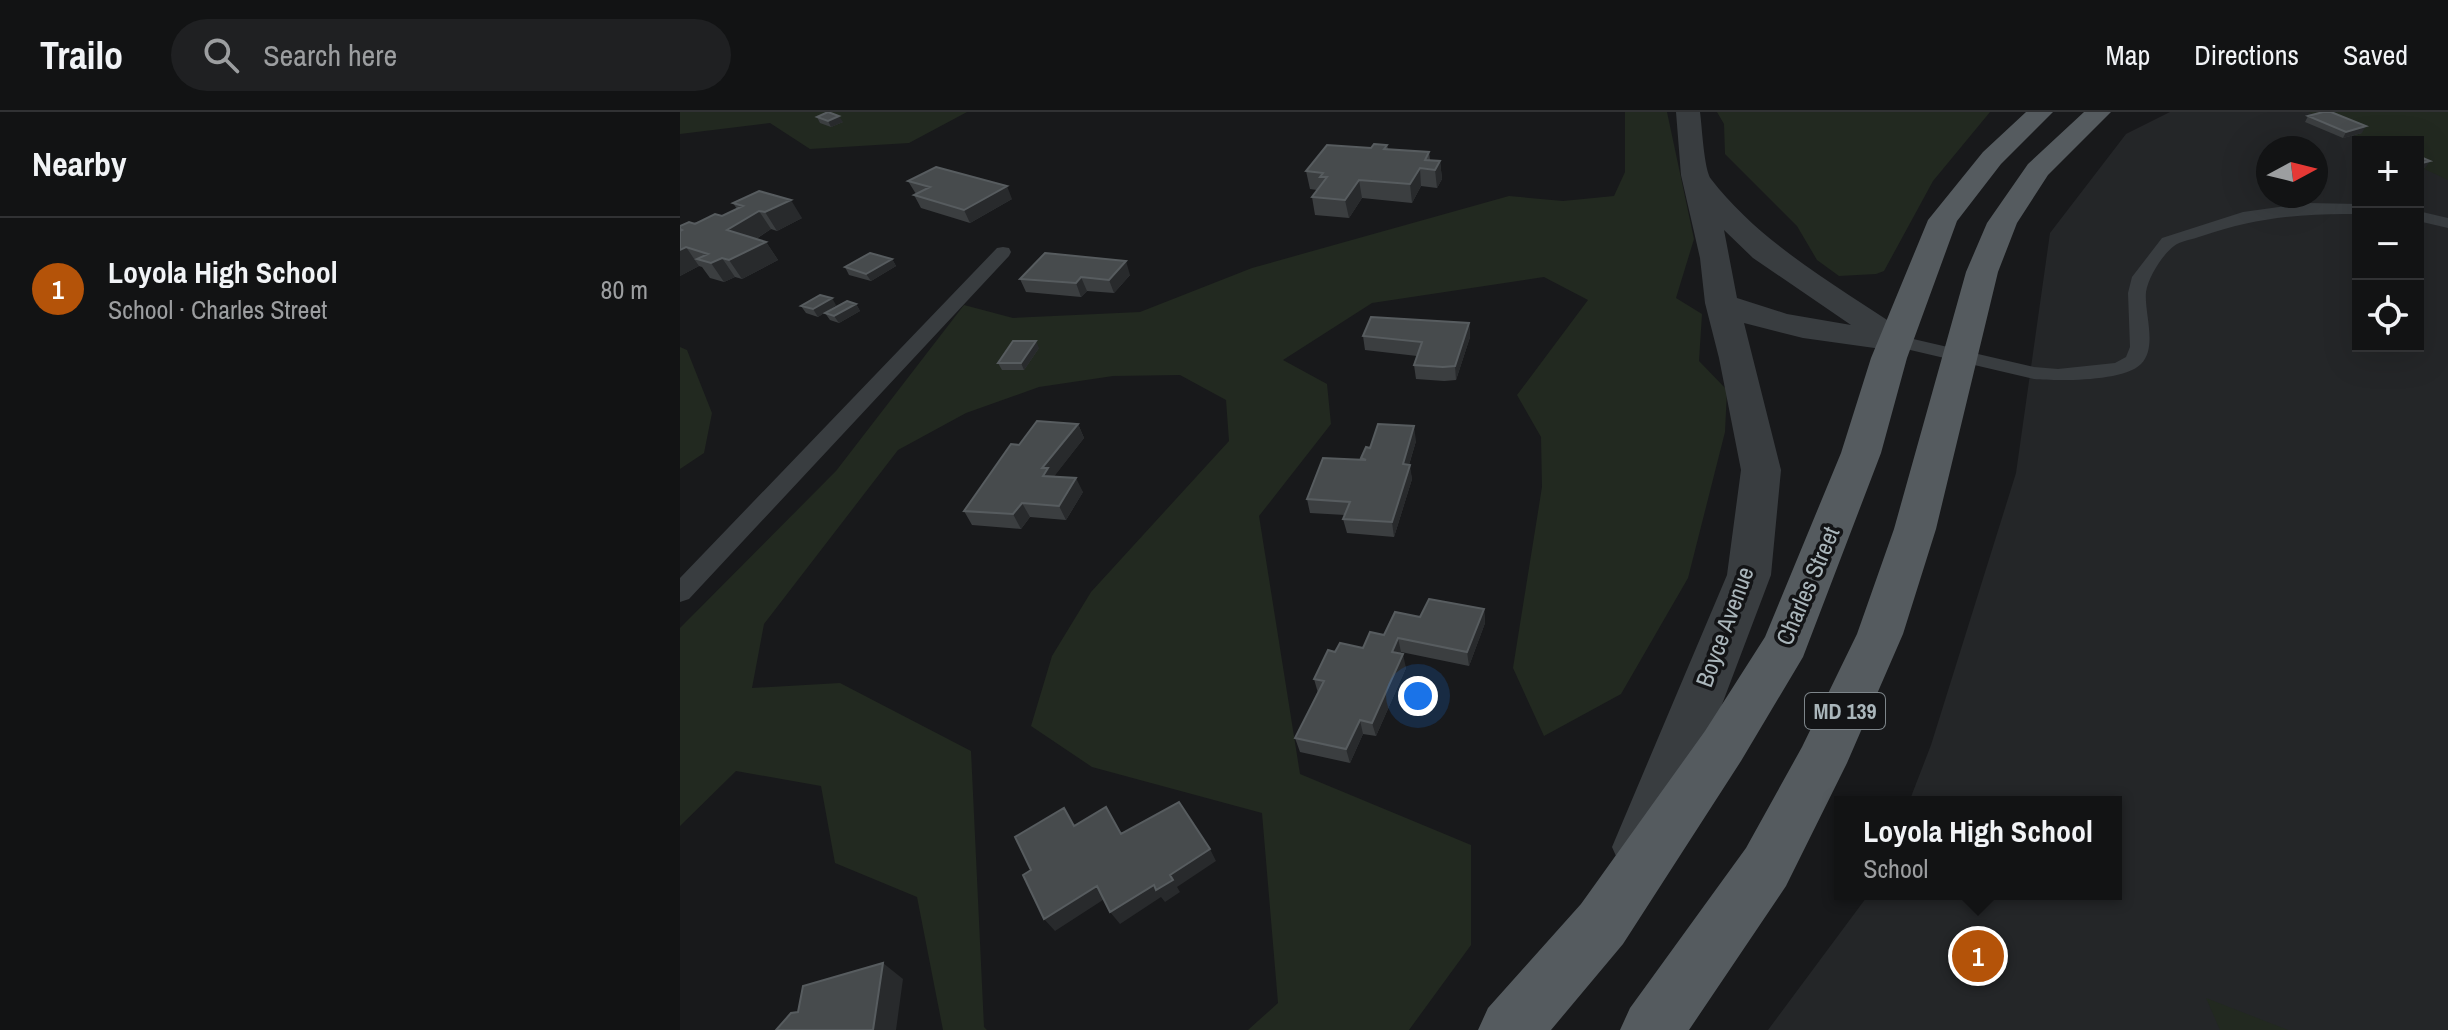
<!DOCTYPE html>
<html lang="en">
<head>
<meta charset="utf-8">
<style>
  :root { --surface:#121314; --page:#1f2022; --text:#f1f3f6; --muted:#9c9ea0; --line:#313234; --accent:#b45309 }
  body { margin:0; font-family:"Archivo Narrow",sans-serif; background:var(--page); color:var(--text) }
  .controls { position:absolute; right:24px; top:24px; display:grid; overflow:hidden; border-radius:0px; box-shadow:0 8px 32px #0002 }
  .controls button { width:72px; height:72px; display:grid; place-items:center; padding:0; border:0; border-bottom:2px solid var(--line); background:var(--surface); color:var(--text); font:40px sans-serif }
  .compass { position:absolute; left:1576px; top:24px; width:72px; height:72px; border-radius:50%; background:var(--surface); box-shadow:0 8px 32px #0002; rotate:83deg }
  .you { position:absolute; left:738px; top:584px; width:28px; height:28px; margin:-20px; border:6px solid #fff; border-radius:50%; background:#1a73e8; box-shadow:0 0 0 12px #1a73e833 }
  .badge { display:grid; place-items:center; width:52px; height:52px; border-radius:50%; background:var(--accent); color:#fff; font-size:26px; font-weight:700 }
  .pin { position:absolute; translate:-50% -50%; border:4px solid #fff; box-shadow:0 2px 8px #0006 }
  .popup { position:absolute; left:1154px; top:684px; width:288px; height:104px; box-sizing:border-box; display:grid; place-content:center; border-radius:0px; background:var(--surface); filter:drop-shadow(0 2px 6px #0005); font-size:26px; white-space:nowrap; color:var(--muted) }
  .popup b { font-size:30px; color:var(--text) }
  .popup::after { content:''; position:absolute; left:50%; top:100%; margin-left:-16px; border:16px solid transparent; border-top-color:var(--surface) }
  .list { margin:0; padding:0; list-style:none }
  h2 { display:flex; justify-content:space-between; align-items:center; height:104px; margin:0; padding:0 32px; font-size:34px }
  h2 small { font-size:26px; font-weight:400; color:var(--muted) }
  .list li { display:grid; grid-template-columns:52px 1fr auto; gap:24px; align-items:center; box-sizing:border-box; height:144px; padding:0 32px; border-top:2px solid var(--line) }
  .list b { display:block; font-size:30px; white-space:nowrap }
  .list p { margin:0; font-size:26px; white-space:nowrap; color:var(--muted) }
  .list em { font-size:26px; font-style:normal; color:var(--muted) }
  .icon { flex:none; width:44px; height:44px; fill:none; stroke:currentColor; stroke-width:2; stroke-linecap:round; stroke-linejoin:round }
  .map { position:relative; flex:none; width:1768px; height:918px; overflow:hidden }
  header { display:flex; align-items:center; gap:48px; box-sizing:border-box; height:112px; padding:0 40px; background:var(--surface); border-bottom:2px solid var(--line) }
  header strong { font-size:38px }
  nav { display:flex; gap:44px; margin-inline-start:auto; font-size:28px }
  .search { width:560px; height:72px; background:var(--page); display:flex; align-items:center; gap:20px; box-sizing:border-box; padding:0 28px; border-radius:44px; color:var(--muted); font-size:30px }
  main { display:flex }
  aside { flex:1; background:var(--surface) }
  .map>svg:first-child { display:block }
  .built { fill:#242628; fill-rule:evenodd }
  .green { fill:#222920 }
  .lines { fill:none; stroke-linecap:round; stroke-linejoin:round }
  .lane { fill:#393d40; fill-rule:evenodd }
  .street { fill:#393d40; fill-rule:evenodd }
  .primary { fill:#555b5f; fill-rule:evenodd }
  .wall { fill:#3b3e40 }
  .shaded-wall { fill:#282a2c }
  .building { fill:#474b4d; stroke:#575c5f; stroke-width:2 }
  .labels { text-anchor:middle; stroke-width:7; stroke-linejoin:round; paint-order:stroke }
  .shield { fill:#131416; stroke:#7d858a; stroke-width:2 }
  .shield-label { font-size:22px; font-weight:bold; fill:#aab6bb }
  .street-label { font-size:24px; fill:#aab6bb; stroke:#131416 }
</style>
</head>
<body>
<header>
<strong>Trailo</strong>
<div class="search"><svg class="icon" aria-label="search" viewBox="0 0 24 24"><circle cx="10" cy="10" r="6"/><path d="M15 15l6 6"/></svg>Search here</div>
<nav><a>Map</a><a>Directions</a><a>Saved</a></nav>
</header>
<main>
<aside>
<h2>Nearby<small></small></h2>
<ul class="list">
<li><span class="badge">1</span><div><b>Loyola High School</b><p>School · Charles Street</p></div><em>80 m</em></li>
</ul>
</aside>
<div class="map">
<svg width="1768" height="918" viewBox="0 0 1768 918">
  <rect width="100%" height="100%" fill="#18191b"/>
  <!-- built -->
  <path class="built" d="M 1490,0 L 1768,0 L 1768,918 L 1088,918 L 1189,782 L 1436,782 L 1436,690 L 1229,690 L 1251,633 L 1336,361 L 1370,121 L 1446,22 ZM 1678,30 L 1738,30 L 1738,234 L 1678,234 ZM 1588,36 L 1636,36 L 1636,84 L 1588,84 Z"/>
  <!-- green -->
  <path class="green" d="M 0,0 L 287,0 L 229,31 L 130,37 L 90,11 L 0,22 Z
    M 945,0 L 987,0 L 1014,127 L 996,186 L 1022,202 L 1019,249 L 1047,278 L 1045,320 L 1008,466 L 941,582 L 864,624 L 833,556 L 862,375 L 861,325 L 837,283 L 908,188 L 864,165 L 692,191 L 603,248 L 647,272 L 651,312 L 579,404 L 620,662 L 791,733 L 791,833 L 729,918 L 568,918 L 598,891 L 582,701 L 412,655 L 351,614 L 372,544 L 411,480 L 549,329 L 546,288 L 500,263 L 433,264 L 359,275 L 286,301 L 218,338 L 84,512 L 72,576 L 160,571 L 291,639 L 304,915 L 307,918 L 263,918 L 237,785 L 155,751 L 141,674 L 56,659 L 0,714 L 0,516 L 156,359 L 284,193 L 333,206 L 460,200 L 572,156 L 829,84 L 883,89 L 934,84 L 945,60 Z
    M 1037,0 L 1310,0 L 1253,69 L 1204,159 L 1196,162 L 1159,164 L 1137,148 L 1117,114 L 1045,42 L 1044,12 Z
    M 1628,0 L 1768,0 L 1768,68 L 1738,54 L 1738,30 L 1688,30 Z
    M 0,235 L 7,238 L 32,301 L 24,341 L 0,357 Z
    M 1526,886 L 1608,918 L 1540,918 Z"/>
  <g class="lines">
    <!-- lane -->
    <path class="lane" d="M 1629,91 L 1678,92 L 1678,102 C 1623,101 1574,106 1522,124 C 1514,127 1500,129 1494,134 C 1482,143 1468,166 1466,180 C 1464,201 1478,235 1461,252 C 1443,270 1378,269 1354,267 L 1209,233 L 1207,229 L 1216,223 L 1354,255 L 1378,257 L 1435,251 L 1446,245 L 1450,235 L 1448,181 L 1452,165 L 1482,126 L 1563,100 Z
      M 1738,99 L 1768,106 L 1768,116 L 1738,109 Z
      M 323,135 L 329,136 L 331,140 L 329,144 L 9,487 L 0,490 L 0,466 L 317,136 Z"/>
    <!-- street -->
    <path class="street" d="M 996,0 L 1020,0 C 1022,14 1024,58 1031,67 C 1082,133 1159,175 1228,222 L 1233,229 L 1228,236 L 1216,239 L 1123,226 L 1064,211 L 1101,358 L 1091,463 L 988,735 L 980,753 L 960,761 L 940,753 L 932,735 L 1047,463 L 1061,358 L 1039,246 L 1025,191 L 1020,146 L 1001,63 ZM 1044,118 L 1073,146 L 1171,213 L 1107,202 L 1057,186 Z"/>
    <!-- primary -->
    <path class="primary" d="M 1346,0 L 1373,0 L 1321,52 L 1277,109 L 1227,246 L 1201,341 L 1123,545 L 1061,649 L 943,832 L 871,918 L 798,918 L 808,896 L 901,792 L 1025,619 L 1085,525 L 1161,341 L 1191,246 L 1248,108 L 1303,40 Z
      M 1404,0 L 1431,0 L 1368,63 L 1337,111 L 1318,160 L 1256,417 L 1223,522 L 1167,651 L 1106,774 L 1009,918 L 940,918 L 950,896 L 1066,736 L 1122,635 L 1177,522 L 1214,417 L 1286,160 L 1307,111 L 1348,52 Z"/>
  </g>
  <!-- wall -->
  <path class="wall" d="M 1628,4 L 1682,21 L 1663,26 L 1625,10 Z
    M 137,5 L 163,10 L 151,15 L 140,11 Z
    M 707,33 L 708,37 L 749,40 L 750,48 L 760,49 L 762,67 L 757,76 L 741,74 L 732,91 L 682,86 L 669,106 L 635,103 L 632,85 L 637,78 L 630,77 L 626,59 L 691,36 Z
    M 228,69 L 332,87 L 290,111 L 241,96 L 234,83 L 236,82 Z
    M 53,91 L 122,106 L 97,119 L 91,117 L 76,127 L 86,130 L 98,148 L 62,167 L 55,165 L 44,170 L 30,166 L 22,155 L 19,154 L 0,164 L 0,114 L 42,104 L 57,97 Z
    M 212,147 L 216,154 L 191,169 L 169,163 L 165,155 Z
    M 450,163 L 434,181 L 407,179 L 401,185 L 346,180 L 340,167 Z
    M 176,192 L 180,199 L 159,211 L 150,208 L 145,201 Z
    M 156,193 L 138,205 L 126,201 L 121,194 Z
    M 789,211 L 790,225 L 776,268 L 764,269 L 736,267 L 734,253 L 737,244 L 685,238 L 683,224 Z
    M 359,236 L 344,258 L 322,258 L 318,251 Z
    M 398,312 L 404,326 L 374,364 L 403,380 L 386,408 L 350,405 L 341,417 L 292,413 L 284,399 L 339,333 Z
    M 736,329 L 729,353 L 732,367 L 714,425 L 667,421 L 663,407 L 665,403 L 630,401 L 627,387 L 682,348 L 681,346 L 690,336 Z
    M 804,497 L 805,511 L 789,554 L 721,540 L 720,542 L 726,556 L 696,624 L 683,622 L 670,651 L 620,640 L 615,626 L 638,581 L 634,567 L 655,540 L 683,536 L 704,523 L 740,505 Z"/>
  <!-- shaded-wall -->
  <path class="shaded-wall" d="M 159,4 L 163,10 L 151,15 L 148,9 Z
    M 1686,14 L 1682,21 L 1663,26 L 1666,20 Z
    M 760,49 L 762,67 L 757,76 L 755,58 Z
    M 1750,49 L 1745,56 L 1738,58 L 1738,52 Z
    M 740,56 L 741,74 L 732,91 L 730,72 Z
    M 679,68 L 682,86 L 669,106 L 665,88 Z
    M 327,74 L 332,87 L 290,111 L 284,98 Z
    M 111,88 L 122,106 L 97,119 L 85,100 Z
    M 79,99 L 91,117 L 60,137 L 47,118 Z
    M 86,130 L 98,148 L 62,167 L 49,148 Z
    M 6,135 L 19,154 L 0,164 L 0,138 Z
    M 42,146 L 55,165 L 44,170 L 31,151 Z
    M 212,147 L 216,154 L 191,169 L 186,162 Z
    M 446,149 L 450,163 L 434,181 L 429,168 Z
    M 401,165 L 407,179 L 401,185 L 396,171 Z
    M 152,186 L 156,193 L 138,205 L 133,197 Z
    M 176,192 L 180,199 L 159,211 L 154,204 Z
    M 789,211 L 790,225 L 776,268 L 775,254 Z
    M 356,229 L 359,236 L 344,258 L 341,251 Z
    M 398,312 L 404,326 L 373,366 L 363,364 L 362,356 Z
    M 734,314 L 736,329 L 725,366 L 723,352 Z
    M 730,353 L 732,367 L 714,425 L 712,410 Z
    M 396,366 L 403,380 L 386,408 L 379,394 Z
    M 342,391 L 350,405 L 341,417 L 333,402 Z
    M 804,497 L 805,511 L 789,554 L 787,540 Z
    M 718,526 L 721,540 L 714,554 L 712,540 Z
    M 723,542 L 726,556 L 696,624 L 692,611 Z
    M 680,608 L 683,622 L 670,651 L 666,637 Z
    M 530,737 L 536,749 L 497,775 L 490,763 Z
    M 493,768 L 500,780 L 485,790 L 481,785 L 440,812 L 430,800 L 474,773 Z
    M 417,774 L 426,786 L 375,819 L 364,807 Z
    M 203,851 L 223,867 L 216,918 L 193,918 Z"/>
  <!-- building -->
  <path class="building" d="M 148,0 L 159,4 L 148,9 L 137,5 Z
    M 1643,0 L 1651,0 L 1686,14 L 1666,20 L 1628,4 Z
    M 694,32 L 707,33 L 704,37 L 749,40 L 745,48 L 760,49 L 755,58 L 740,56 L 730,72 L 679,68 L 665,88 L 632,85 L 647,65 L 640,65 L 643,61 L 626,59 L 647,33 L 691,36 Z
    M 1738,44 L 1750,49 L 1738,52 Z
    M 256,55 L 327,74 L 284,98 L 234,83 L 250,75 L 228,69 Z
    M 79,79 L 111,88 L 85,100 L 79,99 L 47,118 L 86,130 L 49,148 L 42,146 L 31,151 L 17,147 L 28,142 L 6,135 L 0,138 L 0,119 L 2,118 L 0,117 L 0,114 L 9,110 L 15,112 L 35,102 L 42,104 L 63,94 L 53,91 Z
    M 190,141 L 212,147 L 186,162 L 165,155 Z
    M 365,141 L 446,149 L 429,168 L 401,165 L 396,171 L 340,167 Z
    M 140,183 L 152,186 L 133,197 L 121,194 Z
    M 167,189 L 176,192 L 154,204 L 145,201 Z
    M 691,205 L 789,211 L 775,254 L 763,255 L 734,253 L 742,230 L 683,224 Z
    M 333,229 L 356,229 L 341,251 L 318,251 Z
    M 357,309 L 398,312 L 362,356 L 368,356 L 363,364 L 396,366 L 379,394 L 342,391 L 333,402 L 284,399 L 331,332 L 339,333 Z
    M 698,312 L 734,314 L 723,352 L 730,353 L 712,410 L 663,407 L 670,390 L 627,387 L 643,346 L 686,348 L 681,346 L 686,335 L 690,336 Z
    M 749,487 L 804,497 L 787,540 L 718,526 L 712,540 L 723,542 L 692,611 L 680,608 L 666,637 L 615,626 L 644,569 L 634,567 L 648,538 L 655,540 L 660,531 L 683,536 L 690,520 L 704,523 L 715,500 L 740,505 Z
    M 499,690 L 530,737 L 490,763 L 493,768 L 476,778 L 474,773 L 430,800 L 417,774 L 364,807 L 343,763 L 351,758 L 335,725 L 384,696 L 394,714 L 426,695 L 441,722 Z
    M 203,851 L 193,918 L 96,918 L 111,901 L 118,900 L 123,874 Z"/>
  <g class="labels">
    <!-- shield labels -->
    <rect class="shield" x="1125" y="581" width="80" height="36" rx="6"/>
    <g class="shield-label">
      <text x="1165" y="607">MD 139</text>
    </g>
    <!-- street labels -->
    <g class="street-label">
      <text transform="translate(1128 474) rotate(-67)" y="8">Charles Street</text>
      <text transform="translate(1045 515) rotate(-70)" y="8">Boyce Avenue</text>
    </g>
  </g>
</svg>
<div class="controls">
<button>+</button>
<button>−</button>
<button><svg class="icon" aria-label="locate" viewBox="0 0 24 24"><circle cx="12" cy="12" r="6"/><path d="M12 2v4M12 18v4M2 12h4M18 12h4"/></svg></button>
</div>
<svg class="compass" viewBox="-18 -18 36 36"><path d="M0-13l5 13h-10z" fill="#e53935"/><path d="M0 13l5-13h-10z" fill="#9c9ea0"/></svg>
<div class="you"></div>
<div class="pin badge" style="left:1298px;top:844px">1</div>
<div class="popup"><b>Loyola High School</b>School</div>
</div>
</main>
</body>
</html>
